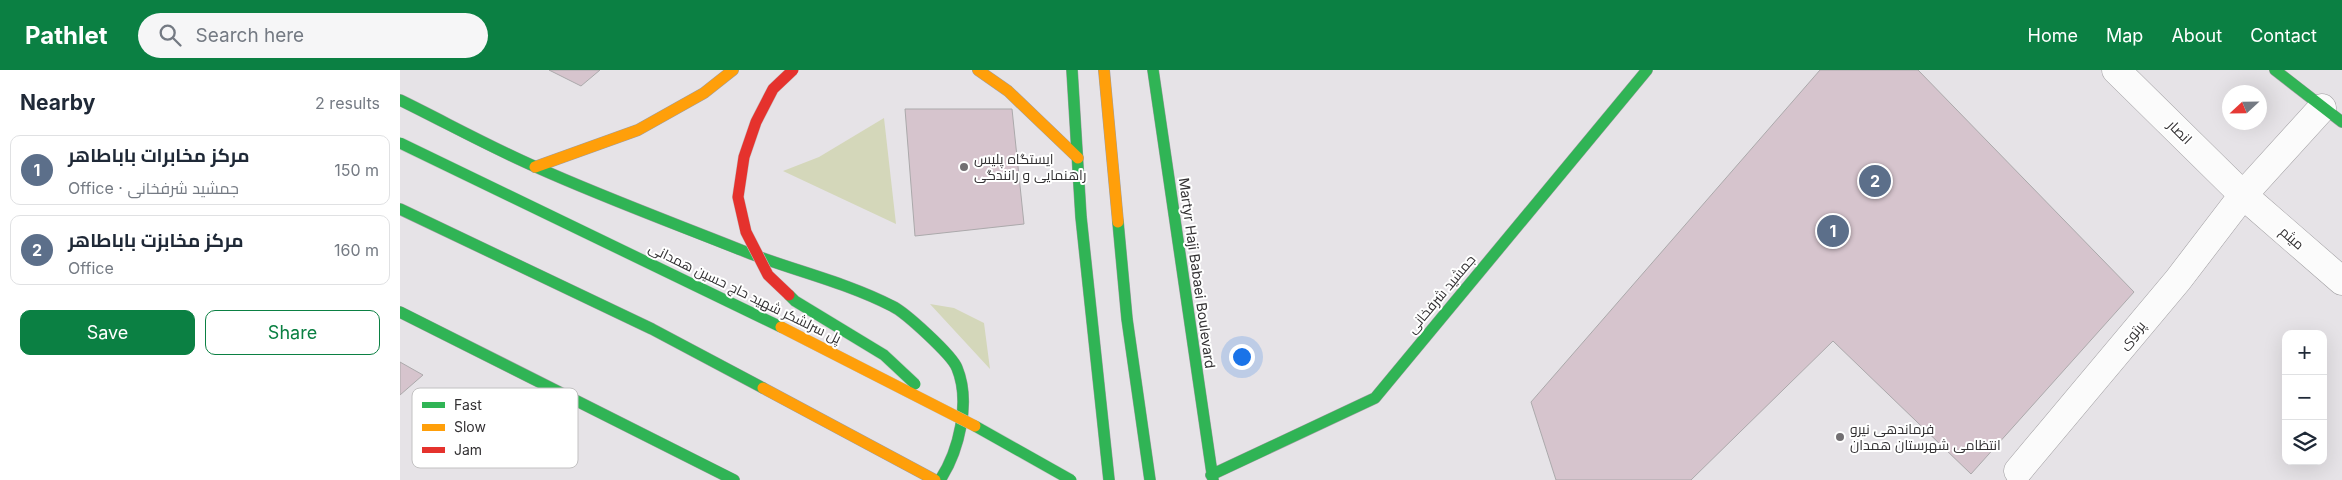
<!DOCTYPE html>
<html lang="en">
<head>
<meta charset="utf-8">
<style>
  :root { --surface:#fff; --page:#f6f6f7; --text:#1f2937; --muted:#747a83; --line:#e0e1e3; --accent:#0b8043 }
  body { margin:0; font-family:Inter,Cairo,sans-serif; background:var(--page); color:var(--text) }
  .controls { position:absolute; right:15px; bottom:15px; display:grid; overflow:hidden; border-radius:10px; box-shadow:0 5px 20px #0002 }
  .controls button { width:45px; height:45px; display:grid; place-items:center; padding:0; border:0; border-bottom:1px solid var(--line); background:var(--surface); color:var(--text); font:25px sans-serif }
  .compass { position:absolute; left:1822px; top:15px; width:45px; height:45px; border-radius:50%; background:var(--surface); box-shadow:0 5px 20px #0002; rotate:248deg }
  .you { position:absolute; left:841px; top:286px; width:18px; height:18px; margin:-12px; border:4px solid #fff; border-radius:50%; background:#1a73e8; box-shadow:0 0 0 8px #1a73e833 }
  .badge { display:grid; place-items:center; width:32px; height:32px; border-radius:50%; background:var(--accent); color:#fff; font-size:16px; font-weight:700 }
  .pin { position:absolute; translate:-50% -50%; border:2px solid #fff; box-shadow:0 1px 5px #0006 }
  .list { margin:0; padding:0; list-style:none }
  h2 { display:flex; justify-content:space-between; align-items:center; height:65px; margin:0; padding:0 20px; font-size:21px }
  h2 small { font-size:16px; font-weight:400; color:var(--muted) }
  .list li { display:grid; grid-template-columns:32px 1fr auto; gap:15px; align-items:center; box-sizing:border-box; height:70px; margin:0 10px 10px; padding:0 10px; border:1px solid var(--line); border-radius:10px }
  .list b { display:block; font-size:19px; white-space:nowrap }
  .list p { margin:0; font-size:16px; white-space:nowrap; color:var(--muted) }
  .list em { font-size:16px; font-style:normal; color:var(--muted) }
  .actions { display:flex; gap:10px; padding:15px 20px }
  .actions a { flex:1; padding:11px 0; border:1px solid var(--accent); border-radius:10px; text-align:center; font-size:18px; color:var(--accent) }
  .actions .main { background:var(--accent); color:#fff }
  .icon { flex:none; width:28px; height:28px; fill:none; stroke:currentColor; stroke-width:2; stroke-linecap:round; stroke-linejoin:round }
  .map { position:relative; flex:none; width:1942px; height:410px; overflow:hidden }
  header { display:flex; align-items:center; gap:30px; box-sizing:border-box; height:70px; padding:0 25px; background:var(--accent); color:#fff }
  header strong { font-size:24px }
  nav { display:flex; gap:28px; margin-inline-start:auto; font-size:18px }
  .search { width:350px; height:45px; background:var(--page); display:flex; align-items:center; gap:12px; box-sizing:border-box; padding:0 18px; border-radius:28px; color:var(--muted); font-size:19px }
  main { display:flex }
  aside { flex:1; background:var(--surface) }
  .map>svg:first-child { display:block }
  .green { fill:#d4d7ba }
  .building { fill:#d6c4cd; stroke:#aba9ab }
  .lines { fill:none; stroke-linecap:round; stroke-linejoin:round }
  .street-casing { stroke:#9f9da0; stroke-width:29 }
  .fast-casing { stroke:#9f9da0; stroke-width:12 }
  .slow-casing { stroke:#9f9da0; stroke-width:12 }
  .street { stroke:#fbfbfb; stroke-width:28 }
  .fast { stroke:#30b455; stroke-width:11 }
  .slow { stroke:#ff9f0a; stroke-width:11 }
  .fast-bridge-casing { stroke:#c2c0c2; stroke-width:12; stroke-linecap:butt }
  .slow-bridge-casing { stroke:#c2c0c2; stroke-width:12; stroke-linecap:butt }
  .jam-bridge-casing { stroke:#c2c0c2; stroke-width:12; stroke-linecap:butt }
  .fast-bridge { stroke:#30b455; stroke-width:11 }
  .slow-bridge { stroke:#ff9f0a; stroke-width:11 }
  .jam-bridge { stroke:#e5322d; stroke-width:11 }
  .poi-dot { fill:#726f72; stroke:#fff; stroke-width:2 }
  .labels { text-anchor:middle; stroke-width:4; stroke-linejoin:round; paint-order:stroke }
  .street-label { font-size:14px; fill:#333133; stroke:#fff }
  .poi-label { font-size:14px; fill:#333133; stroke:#fff; text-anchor:start }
  .key { fill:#fff; stroke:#c2c1c2; stroke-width:1 }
  .key-label { font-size:14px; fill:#333133 }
</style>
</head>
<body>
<header>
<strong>Pathlet</strong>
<div class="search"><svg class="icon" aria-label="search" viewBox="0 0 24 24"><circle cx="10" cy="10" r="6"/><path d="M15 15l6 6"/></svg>Search here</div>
<nav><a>Home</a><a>Map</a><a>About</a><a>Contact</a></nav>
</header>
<main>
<aside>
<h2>Nearby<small>2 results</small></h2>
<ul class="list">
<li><span class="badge" style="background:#5c6f8a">1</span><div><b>مرکز مخابرات باباطاهر</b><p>Office · جمشید شرفخانی</p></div><em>150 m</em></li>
<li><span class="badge" style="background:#5c6f8a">2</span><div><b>مرکز مخابزت باباطاهر</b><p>Office</p></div><em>160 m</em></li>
</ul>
<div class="actions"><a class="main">Save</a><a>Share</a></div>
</aside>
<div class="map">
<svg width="1942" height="410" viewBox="0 0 1942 410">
  <rect width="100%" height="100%" fill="#e6e3e7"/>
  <!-- green -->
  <path class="green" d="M 484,48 L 496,154 L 383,101 L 419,87 Z
    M 530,234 L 554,238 L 584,253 L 590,299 Z"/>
  <!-- building -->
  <path class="building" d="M 149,0 L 200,0 L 181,16 Z
    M 1420,0 L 1518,0 L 1734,222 L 1571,404 L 1433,271 L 1291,410 L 1156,410 L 1131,332 Z
    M 505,39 L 612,39 L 624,154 L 515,166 Z
    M 0,292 L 23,305 L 0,325 Z"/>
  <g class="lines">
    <!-- street casing -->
    <g class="street-casing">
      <path id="street" d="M 1716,0 L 1843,125 L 1942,211
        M 1618,401 L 1778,210 L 1843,125 L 1922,38"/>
    </g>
    <!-- fast casing -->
    <g class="fast-casing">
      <path id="fast" d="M 672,0 L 681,147 L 709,410
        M 753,0 L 813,410
        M 1875,0 L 1942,52
        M 0,30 C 45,52 90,77 136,97 C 205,128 276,154 346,182 C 395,201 445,212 492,236 C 505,242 552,285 557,298 C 571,332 559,381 540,410
        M 0,139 L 252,259 L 363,318
        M 718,152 L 727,249 L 750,410
        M 0,242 L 334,410
        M 811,405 L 975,328 L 1247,0"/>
    </g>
    <!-- slow casing -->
    <g class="slow-casing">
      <path id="slow" d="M 578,0 L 608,21 L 678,88
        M 704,0 L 718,152
        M 135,97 L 238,60 L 304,23 L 333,0
        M 363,318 L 535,410"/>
    </g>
    <!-- street -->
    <use href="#street" class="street"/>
    <!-- fast -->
    <use href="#fast" class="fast"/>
    <!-- slow -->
    <use href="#slow" class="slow"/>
    <!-- fast-bridge casing -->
    <g class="fast-bridge-casing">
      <path id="fast-bridge" d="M 0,73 L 381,257
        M 389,225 L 395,231 L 484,285 L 515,314
        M 575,356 L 671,410"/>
    </g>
    <!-- slow-bridge casing -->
    <g class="slow-bridge-casing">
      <path id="slow-bridge" d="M 381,257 L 575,356"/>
    </g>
    <!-- jam-bridge casing -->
    <g class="jam-bridge-casing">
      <path id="jam-bridge" d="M 389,225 L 368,205 L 346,162 L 338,127 L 344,87 L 356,52 L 373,19 L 393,0"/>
    </g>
    <!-- fast-bridge -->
    <use href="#fast-bridge" class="fast-bridge"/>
    <!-- slow-bridge -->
    <use href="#slow-bridge" class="slow-bridge"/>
    <!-- jam-bridge -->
    <use href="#jam-bridge" class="jam-bridge"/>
  </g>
  <!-- markers -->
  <g class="poi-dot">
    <circle cx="564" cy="97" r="5"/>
    <circle cx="1440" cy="367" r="5"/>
  </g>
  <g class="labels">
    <!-- street labels -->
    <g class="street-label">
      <text transform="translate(1780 62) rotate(45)" y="5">انصار</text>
      <text transform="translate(1892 168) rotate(41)" y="5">میثم</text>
      <text transform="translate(797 203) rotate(82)" y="5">Martyr Haji Babaei Boulevard</text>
      <text transform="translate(345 223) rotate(26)" y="5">پل سرلشکر شهید حاج حسین همدانی</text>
      <text transform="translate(1041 224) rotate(-50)" y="5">جمشید شرفخانی</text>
      <text transform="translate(1732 265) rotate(-50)" y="5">پرتوی</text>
    </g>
    <!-- poi labels -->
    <g class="poi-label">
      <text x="574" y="94">ایستگاه پلیس<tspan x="574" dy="16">راهنمایی و رانندگی</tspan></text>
      <text x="1450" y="364">فرماندهی نیرو<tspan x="1450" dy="16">انتظامی شهرستان همدان</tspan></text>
    </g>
  </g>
  <!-- legend -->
  <rect x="12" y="318" width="166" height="80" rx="8" class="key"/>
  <rect x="22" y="332" width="23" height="6" fill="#30b455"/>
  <rect x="22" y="354" width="23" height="7" fill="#ff9f0a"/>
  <rect x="22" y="377" width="23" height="6" fill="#e5322d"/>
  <g class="key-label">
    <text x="54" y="340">Fast</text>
    <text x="54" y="362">Slow</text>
    <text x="54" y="385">Jam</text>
  </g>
</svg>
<div class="controls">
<button>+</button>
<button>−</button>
<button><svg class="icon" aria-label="layers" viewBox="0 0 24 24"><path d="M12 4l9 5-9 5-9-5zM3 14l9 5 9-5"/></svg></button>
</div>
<svg class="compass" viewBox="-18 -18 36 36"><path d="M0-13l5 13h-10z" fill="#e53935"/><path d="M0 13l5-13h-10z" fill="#747a83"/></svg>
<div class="you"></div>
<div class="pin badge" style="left:1433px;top:161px;background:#5c6f8a">1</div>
<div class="pin badge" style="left:1475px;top:111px;background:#5c6f8a">2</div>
</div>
</main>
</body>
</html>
